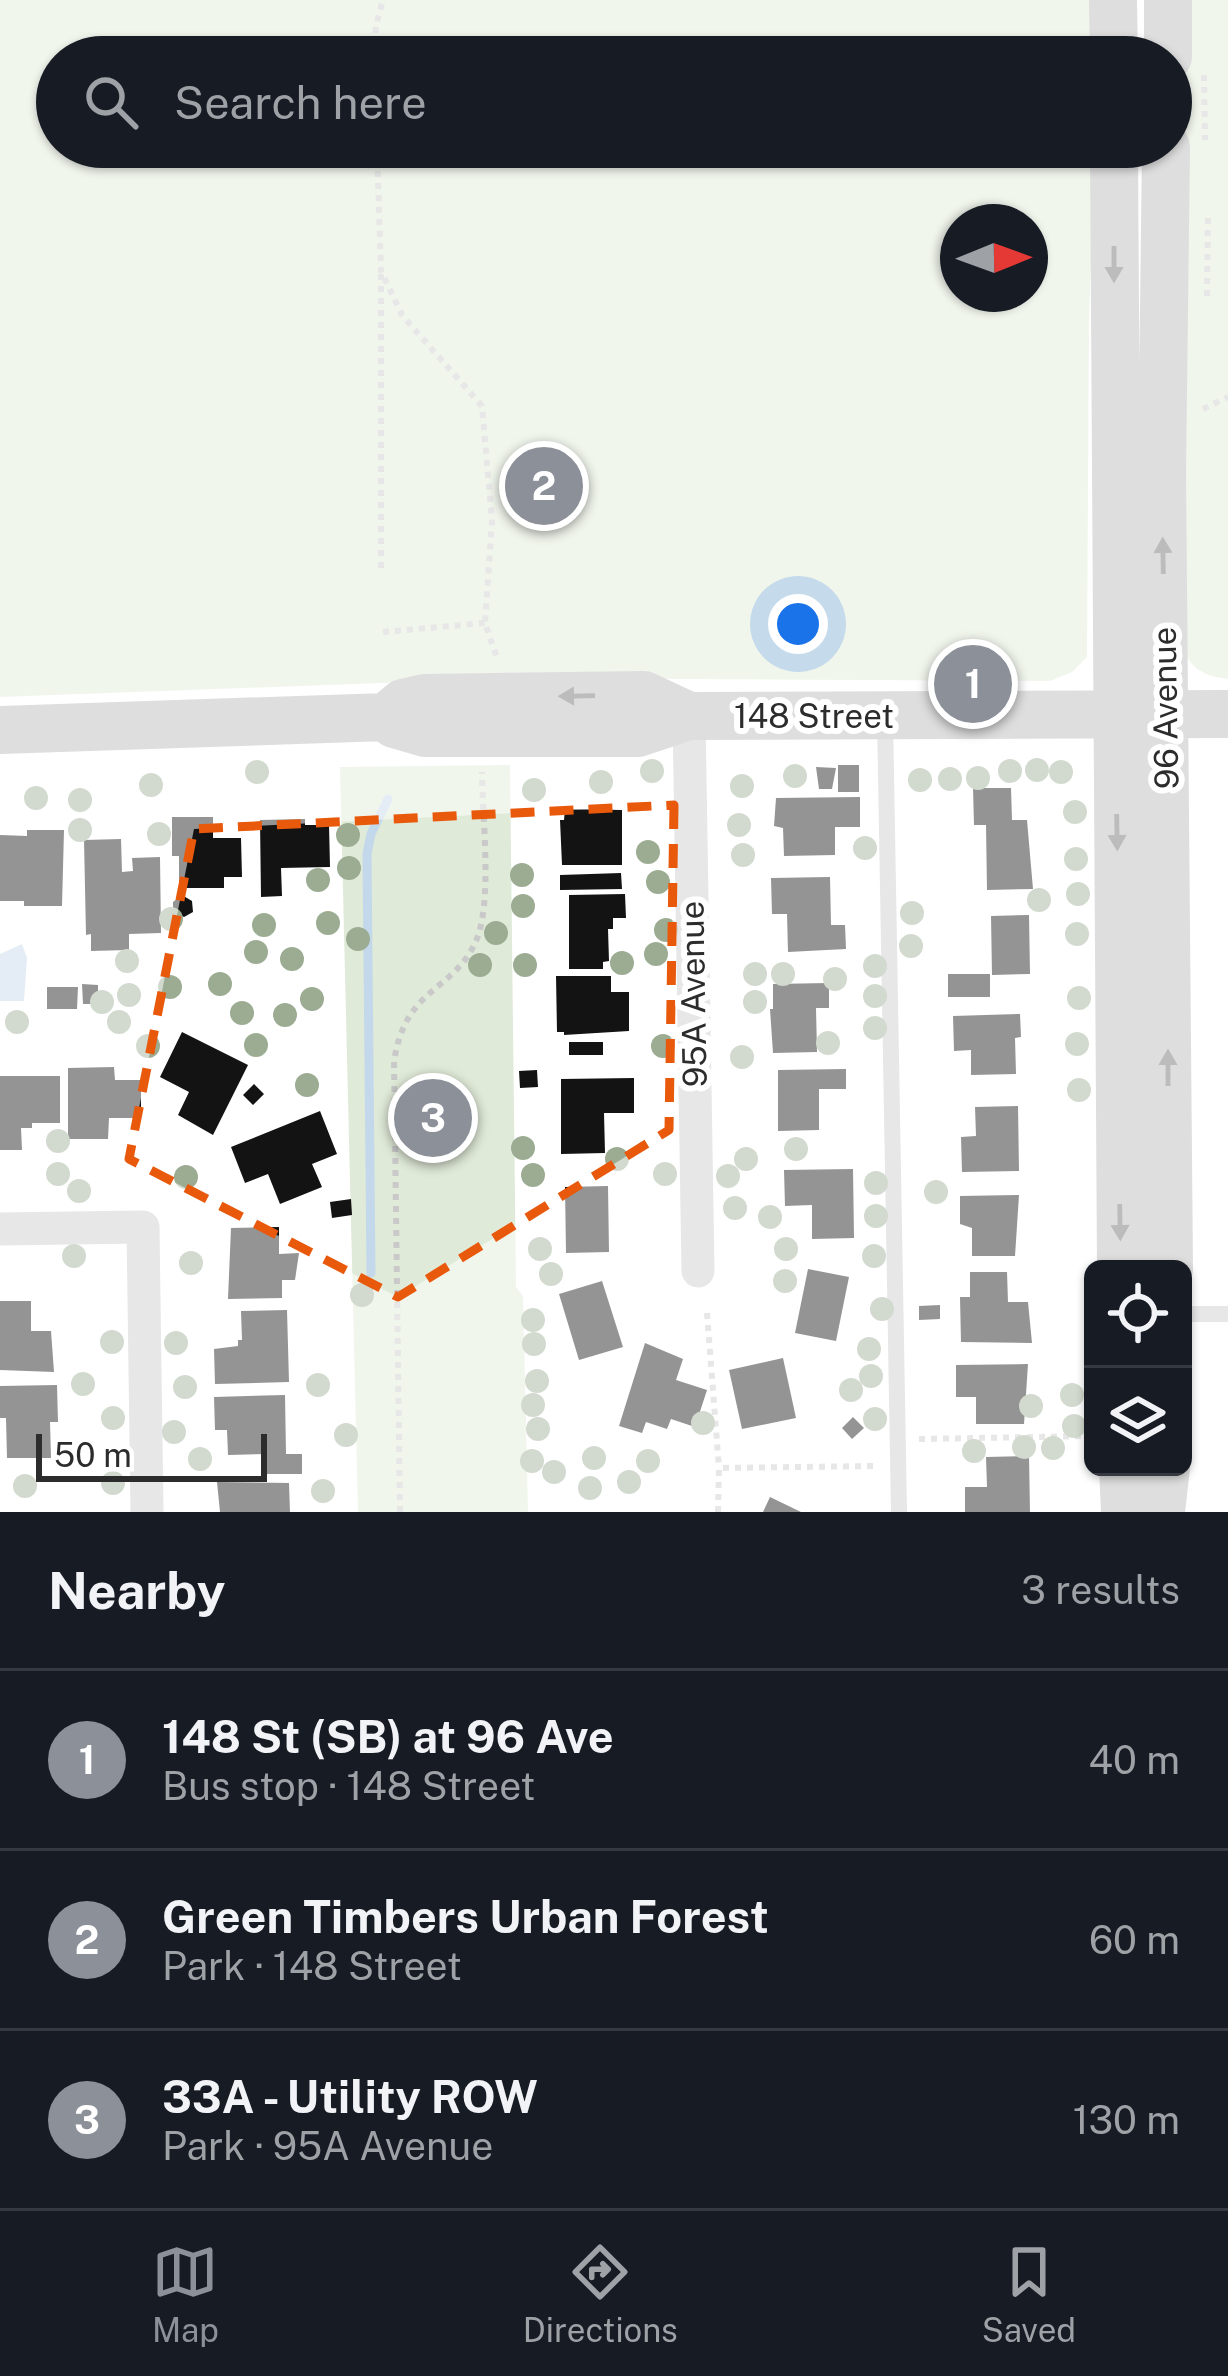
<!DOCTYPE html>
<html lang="en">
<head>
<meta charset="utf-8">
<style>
  :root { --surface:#171b24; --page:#20242c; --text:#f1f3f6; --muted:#9ea1a6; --line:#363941; --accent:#8c9099 }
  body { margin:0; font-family:"Public Sans",sans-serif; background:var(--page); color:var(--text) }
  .controls { position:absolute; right:36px; bottom:36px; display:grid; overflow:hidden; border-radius:18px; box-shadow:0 3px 9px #0004 }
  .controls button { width:108px; height:108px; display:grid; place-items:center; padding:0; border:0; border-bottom:3px solid var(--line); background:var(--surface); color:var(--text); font:60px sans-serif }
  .compass { position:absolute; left:940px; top:204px; width:108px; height:108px; border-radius:50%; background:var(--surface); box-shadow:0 3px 9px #0004; rotate:89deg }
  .scale { position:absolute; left:36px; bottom:30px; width:231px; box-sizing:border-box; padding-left:12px; border:6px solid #2c2c2c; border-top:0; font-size:33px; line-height:42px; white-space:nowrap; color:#2c2c2c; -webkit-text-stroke:9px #fff; paint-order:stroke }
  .you { position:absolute; left:798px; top:624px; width:42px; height:42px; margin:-30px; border:9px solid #fff; border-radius:50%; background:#1a73e8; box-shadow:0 0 0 18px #1a73e833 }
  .badge { display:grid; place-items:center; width:78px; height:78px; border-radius:50%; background:var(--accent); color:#fff; font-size:39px; font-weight:700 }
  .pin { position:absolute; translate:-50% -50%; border:6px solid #fff; box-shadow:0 3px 12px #0006 }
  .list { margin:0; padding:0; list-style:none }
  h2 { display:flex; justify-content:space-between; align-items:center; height:156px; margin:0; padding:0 48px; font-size:51px }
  h2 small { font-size:39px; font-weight:400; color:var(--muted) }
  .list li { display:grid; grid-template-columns:78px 1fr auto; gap:36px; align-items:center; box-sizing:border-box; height:180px; padding:0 48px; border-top:3px solid var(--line) }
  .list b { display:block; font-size:45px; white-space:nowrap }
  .list p { margin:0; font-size:39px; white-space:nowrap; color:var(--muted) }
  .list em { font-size:39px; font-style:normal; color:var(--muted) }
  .icon { flex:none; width:66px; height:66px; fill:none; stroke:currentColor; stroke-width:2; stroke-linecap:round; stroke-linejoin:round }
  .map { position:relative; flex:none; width:1228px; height:1512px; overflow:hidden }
  .search { position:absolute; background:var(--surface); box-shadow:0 3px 9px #0004; left:36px; right:36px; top:36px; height:132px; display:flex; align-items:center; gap:30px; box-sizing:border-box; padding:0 42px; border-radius:66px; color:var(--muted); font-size:45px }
  .sheet { height:696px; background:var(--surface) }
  nav { display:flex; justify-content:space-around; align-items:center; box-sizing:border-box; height:168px; border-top:3px solid var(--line); background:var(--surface); font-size:33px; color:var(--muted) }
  nav a { display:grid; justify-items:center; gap:6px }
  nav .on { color:var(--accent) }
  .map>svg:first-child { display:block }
  .green { fill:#e0ead8; fill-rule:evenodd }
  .water { fill:#c3d8eb }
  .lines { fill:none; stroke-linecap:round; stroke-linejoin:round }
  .stream { stroke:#c3d8eb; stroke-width:9 }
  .building { fill:#131313 }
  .path { stroke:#c9c9c9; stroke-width:6; stroke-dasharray:6 6; stroke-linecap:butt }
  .lane { stroke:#c9c9c9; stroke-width:16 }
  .street { stroke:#c9c9c9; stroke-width:33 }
  .secondary { stroke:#b6b6b6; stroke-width:48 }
  .tree { fill:#9cac92 }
  .oneway { fill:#6a6a6a }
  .marked { fill:none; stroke:#e8590c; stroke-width:9; stroke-dasharray:24 15; stroke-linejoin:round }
  .labels { text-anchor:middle; stroke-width:12; stroke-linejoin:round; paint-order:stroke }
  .street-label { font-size:33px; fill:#2c2c2c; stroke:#fff }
</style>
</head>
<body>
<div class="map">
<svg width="1228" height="1512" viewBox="0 0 1228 1512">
  <rect width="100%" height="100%" fill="#fff"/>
  <!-- green -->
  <path class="green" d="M 0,0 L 1098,0 L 1098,57 L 57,57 L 57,147 L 1095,147 L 1089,320 L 1087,657 L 1072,672 L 1050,681 L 516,678 L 0,697 ZM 958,222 L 1030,222 L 1030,294 L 958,294 Z
    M 1180,0 L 1228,0 L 1228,679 C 1202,676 1187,667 1181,641 Z
    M 510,765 L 516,1287 L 523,1296 L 528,1512 L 358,1512 L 340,767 Z"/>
  <!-- water -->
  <path class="water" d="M 22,944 L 27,958 L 24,1001 L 0,1001 L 0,954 Z"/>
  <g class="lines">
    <!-- stream -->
    <path class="stream" d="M 371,1273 L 367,854 L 371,834 L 388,799"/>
  </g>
  <!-- building -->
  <path class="building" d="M 838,765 L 859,765 L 859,792 L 838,792 Z
    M 816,767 L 836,768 L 832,789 L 819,789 Z
    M 973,788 L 1011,788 L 1012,820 L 1027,820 L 1033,889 L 987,890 L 986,825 L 974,825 Z
    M 860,797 L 860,827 L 835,827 L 835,855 L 784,856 L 783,828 L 774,826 L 776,798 Z
    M 565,809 L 622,810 L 622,865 L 562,865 L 560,820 L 564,820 Z
    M 172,817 L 213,817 L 213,838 L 241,838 L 242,877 L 224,877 L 224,888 L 179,888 L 179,856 L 172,856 Z
    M 305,819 L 305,825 L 329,825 L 330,867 L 281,868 L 282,896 L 261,897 L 260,820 Z
    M 27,830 L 64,830 L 62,906 L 24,906 L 24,901 L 0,901 L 0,835 L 27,836 Z
    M 121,839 L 122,872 L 133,871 L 132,858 L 160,857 L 161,933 L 129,934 L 129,950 L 91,951 L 91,934 L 86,935 L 84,840 Z
    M 621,873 L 622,889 L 560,890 L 560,875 Z
    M 830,877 L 831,925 L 845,925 L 846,949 L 788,952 L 787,914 L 772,914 L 771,878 Z
    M 625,894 L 626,918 L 613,918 L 613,929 L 608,929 L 609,961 L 603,962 L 603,969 L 569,969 L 569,895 Z
    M 182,895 L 192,901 L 193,912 L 184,917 L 173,912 L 173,902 Z
    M 1029,915 L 1030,974 L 992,975 L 991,916 Z
    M 948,974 L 990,974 L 990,997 L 948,997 Z
    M 556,976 L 611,976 L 611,992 L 629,992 L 629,1031 L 564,1035 L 564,1032 L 557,1032 Z
    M 829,983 L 829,1008 L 816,1008 L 817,1052 L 773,1053 L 770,1009 L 773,1009 L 773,984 Z
    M 82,984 L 98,985 L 98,1004 L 83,1004 Z
    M 47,987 L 78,987 L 77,1009 L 47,1009 Z
    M 1020,1014 L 1021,1037 L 1015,1038 L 1016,1074 L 971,1075 L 971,1050 L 954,1051 L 953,1016 Z
    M 182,1032 L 248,1065 L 213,1135 L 178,1115 L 189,1092 L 160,1077 Z
    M 569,1042 L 603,1042 L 603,1055 L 569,1055 Z
    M 114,1067 L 115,1080 L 141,1080 L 141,1118 L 109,1118 L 108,1139 L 68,1139 L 68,1068 Z
    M 846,1069 L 846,1089 L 819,1089 L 819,1130 L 778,1131 L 778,1070 Z
    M 537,1070 L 538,1087 L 520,1088 L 519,1071 Z
    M 0,1076 L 60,1076 L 60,1123 L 32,1123 L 32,1128 L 21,1128 L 22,1150 L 0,1150 Z
    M 634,1078 L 634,1113 L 604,1113 L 605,1153 L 561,1154 L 561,1079 Z
    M 254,1084 L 264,1094 L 253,1105 L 243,1095 Z
    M 1018,1106 L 1019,1171 L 962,1172 L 961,1137 L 976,1136 L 975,1107 Z
    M 320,1111 L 337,1154 L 312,1164 L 322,1187 L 280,1204 L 268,1174 L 245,1183 L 231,1147 Z
    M 853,1169 L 854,1238 L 812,1239 L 812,1205 L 785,1206 L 784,1170 Z
    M 608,1186 L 609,1252 L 566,1253 L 565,1187 Z
    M 1019,1195 L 1015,1256 L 972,1256 L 972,1228 L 960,1224 L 960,1196 Z
    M 351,1199 L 352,1215 L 332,1218 L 330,1202 Z
    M 279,1227 L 279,1254 L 299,1253 L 295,1280 L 282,1280 L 282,1298 L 228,1299 L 231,1228 Z
    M 808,1269 L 849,1277 L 836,1341 L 795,1333 Z
    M 970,1272 L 1007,1272 L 1008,1302 L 1028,1302 L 1032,1343 L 961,1342 L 960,1297 L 970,1297 Z
    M 602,1281 L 623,1347 L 579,1360 L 559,1294 Z
    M 0,1301 L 31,1301 L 31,1331 L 51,1331 L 54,1372 L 0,1370 Z
    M 940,1305 L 940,1319 L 919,1320 L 919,1306 Z
    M 287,1310 L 289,1382 L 215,1384 L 214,1349 L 238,1346 L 238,1340 L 242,1340 L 241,1311 Z
    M 645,1343 L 683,1359 L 676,1380 L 707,1390 L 695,1427 L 671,1419 L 667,1429 L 646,1422 L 642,1433 L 619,1426 Z
    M 783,1358 L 796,1418 L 742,1429 L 729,1370 Z
    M 1028,1364 L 1024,1424 L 976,1424 L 976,1397 L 956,1397 L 956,1365 Z
    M 57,1385 L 58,1422 L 50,1422 L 51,1458 L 7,1458 L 6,1418 L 0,1418 L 0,1386 Z
    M 285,1395 L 286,1454 L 302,1454 L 302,1474 L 266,1474 L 266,1454 L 228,1455 L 227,1430 L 215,1430 L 214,1397 Z
    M 853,1417 L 864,1428 L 852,1439 L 842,1428 Z
    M 1029,1456 L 1030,1512 L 965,1512 L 965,1487 L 987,1487 L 986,1457 Z
    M 217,1482 L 289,1483 L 290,1512 L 220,1512 Z
    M 770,1497 L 801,1512 L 763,1512 Z"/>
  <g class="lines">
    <!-- path -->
    <path class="path" d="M 374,57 L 376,25 L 383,0
      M 1204,75 L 1205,140
      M 377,147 L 381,271 L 402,315 L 482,406 L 492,521 L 485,623 L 498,661
      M 381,274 L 381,570
      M 1207,296 L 1208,213
      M 1203,409 L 1228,397
      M 383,632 L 485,623
      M 707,1313 L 719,1468
      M 919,1439 L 1093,1436
      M 400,1512 L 394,1062 C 405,986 453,993 476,941 C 493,902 482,816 482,772
      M 718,1512 L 719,1468 L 876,1466"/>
    <!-- lane -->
    <path class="lane" d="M 885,717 L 899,1512
      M 1183,1314 L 1228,1314"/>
    <!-- street -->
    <path class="street" d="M 689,716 L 698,1271
      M 0,1229 L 143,1227 L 147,1512"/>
    <!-- secondary -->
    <path class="secondary" d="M 1113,0 L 1114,57
      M 1168,57 L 1168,0
      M 1114,147 L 1121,1269
      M 1166,147 L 1162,472 L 1169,1269
      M 386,717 L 403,703 L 425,698 L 644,695 L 689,716
      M 0,730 L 386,717 L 394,724 L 425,733 L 638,733 L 689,716 L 1228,714
      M 1123,1467 L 1125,1512
      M 1161,1512 L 1166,1467"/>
  </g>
  <!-- trees -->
  <g class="tree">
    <circle cx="1037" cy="770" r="12"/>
    <circle cx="652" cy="771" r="12"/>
    <circle cx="1010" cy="771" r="12"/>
    <circle cx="257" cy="772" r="12"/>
    <circle cx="1061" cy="772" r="12"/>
    <circle cx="795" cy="776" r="12"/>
    <circle cx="978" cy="778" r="12"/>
    <circle cx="950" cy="779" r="12"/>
    <circle cx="920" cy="780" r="12"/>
    <circle cx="601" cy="782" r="12"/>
    <circle cx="151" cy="785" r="12"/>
    <circle cx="742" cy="786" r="12"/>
    <circle cx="534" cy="790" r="12"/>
    <circle cx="36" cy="798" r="12"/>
    <circle cx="80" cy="800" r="12"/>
    <circle cx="1075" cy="812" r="12"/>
    <circle cx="739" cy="825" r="12"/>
    <circle cx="80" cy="830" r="12"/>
    <circle cx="159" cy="834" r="12"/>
    <circle cx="348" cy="835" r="12"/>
    <circle cx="865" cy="848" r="12"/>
    <circle cx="648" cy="852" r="12"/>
    <circle cx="743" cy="855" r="12"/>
    <circle cx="1076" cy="859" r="12"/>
    <circle cx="349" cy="868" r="12"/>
    <circle cx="522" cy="875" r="12"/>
    <circle cx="318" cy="880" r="12"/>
    <circle cx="658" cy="882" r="12"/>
    <circle cx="1078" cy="894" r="12"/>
    <circle cx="1039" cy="900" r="12"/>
    <circle cx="523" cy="906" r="12"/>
    <circle cx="912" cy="913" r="12"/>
    <circle cx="171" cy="919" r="12"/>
    <circle cx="328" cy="923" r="12"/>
    <circle cx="264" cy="925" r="12"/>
    <circle cx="666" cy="930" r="12"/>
    <circle cx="496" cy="933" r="12"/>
    <circle cx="1077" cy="934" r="12"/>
    <circle cx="358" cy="939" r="12"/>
    <circle cx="911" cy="946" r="12"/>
    <circle cx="256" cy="952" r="12"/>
    <circle cx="656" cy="954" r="12"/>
    <circle cx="292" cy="959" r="12"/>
    <circle cx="127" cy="961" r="12"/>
    <circle cx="622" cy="963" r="12"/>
    <circle cx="480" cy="965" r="12"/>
    <circle cx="525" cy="965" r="12"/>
    <circle cx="875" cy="966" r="12"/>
    <circle cx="755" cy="974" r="12"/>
    <circle cx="783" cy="974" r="12"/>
    <circle cx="835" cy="979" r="12"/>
    <circle cx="220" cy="984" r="12"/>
    <circle cx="170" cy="987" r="12"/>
    <circle cx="129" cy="995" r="12"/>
    <circle cx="875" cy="996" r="12"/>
    <circle cx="1079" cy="998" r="12"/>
    <circle cx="312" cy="999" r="12"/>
    <circle cx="102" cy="1002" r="12"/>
    <circle cx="755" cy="1002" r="12"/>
    <circle cx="242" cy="1013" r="12"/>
    <circle cx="285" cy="1015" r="12"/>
    <circle cx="17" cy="1022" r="12"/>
    <circle cx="119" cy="1022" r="12"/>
    <circle cx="875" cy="1028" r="12"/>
    <circle cx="828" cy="1043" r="12"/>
    <circle cx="1077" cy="1044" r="12"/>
    <circle cx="256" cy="1045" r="12"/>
    <circle cx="148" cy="1046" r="12"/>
    <circle cx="663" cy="1046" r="12"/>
    <circle cx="742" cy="1057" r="12"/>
    <circle cx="307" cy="1085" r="12"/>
    <circle cx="1079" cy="1090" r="12"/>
    <circle cx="58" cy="1141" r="12"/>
    <circle cx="523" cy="1148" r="12"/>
    <circle cx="796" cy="1149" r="12"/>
    <circle cx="617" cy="1159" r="12"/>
    <circle cx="746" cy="1159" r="12"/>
    <circle cx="58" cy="1174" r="12"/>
    <circle cx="665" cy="1174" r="12"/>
    <circle cx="533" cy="1175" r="12"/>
    <circle cx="728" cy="1176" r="12"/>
    <circle cx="186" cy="1177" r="12"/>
    <circle cx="876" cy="1183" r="12"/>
    <circle cx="79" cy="1191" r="12"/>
    <circle cx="936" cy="1192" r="12"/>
    <circle cx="735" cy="1208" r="12"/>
    <circle cx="876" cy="1216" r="12"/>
    <circle cx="770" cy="1217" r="12"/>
    <circle cx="540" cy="1249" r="12"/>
    <circle cx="786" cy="1249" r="12"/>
    <circle cx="74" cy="1256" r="12"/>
    <circle cx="874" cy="1256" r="12"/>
    <circle cx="191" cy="1263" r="12"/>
    <circle cx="551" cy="1274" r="12"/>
    <circle cx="785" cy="1281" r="12"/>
    <circle cx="362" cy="1295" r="12"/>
    <circle cx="882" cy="1309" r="12"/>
    <circle cx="533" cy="1320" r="12"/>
    <circle cx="112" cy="1342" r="12"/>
    <circle cx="176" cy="1343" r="12"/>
    <circle cx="534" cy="1344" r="12"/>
    <circle cx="869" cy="1349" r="12"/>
    <circle cx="871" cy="1376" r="12"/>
    <circle cx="537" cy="1381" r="12"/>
    <circle cx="83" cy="1384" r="12"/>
    <circle cx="318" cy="1385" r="12"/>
    <circle cx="185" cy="1387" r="12"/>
    <circle cx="851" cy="1390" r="12"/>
    <circle cx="1072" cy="1395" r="12"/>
    <circle cx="533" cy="1405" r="12"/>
    <circle cx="1031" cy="1406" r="12"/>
    <circle cx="113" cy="1418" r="12"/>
    <circle cx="875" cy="1419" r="12"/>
    <circle cx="703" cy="1423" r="12"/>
    <circle cx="1074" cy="1426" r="12"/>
    <circle cx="538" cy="1429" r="12"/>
    <circle cx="174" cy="1432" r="12"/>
    <circle cx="346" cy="1435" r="12"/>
    <circle cx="1024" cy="1447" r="12"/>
    <circle cx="1053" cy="1448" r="12"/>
    <circle cx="974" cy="1451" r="12"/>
    <circle cx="594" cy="1458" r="12"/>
    <circle cx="200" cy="1459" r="12"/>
    <circle cx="532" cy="1461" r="12"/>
    <circle cx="648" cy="1461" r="12"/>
    <circle cx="554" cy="1472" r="12"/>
    <circle cx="629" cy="1482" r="12"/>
    <circle cx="113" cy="1483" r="12"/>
    <circle cx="25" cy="1486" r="12"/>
    <circle cx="590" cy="1488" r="12"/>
    <circle cx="323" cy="1491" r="12"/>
  </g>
  <!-- one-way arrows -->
  <defs><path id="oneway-solid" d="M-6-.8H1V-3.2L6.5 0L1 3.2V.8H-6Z" transform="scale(3)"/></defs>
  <g class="oneway">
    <use href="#oneway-solid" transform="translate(1114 264) rotate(90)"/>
    <use href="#oneway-solid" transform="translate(1163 556) rotate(-91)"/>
    <use href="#oneway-solid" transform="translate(577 696) rotate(179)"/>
    <use href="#oneway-solid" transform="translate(1117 832) rotate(89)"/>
    <use href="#oneway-solid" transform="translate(1168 1068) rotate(-90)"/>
    <use href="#oneway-solid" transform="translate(1120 1222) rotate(89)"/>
  </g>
  <!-- marked area -->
  <path d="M0 0H1228V1512H0ZM 674,805 L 669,1130 L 398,1297 L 129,1159 L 194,829 Z" fill="#fff" fill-opacity=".55" fill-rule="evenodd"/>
  <path class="marked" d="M 674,805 L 669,1130 L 398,1297 L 129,1159 L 194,829 Z"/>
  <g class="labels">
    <!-- street labels -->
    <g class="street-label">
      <text transform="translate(1165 708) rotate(-91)" y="12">96 Avenue</text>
      <text x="814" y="728">148 Street</text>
      <text transform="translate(693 994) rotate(-91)" y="12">95A Avenue</text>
    </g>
  </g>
</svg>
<div class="controls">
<button><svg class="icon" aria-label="locate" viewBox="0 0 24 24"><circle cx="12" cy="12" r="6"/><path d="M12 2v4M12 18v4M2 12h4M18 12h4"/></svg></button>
<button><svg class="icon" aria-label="layers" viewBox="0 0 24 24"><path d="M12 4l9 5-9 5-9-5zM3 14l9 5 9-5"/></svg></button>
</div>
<svg class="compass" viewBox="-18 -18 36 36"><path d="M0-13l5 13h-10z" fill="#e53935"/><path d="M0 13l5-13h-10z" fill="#9ea1a6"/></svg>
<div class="scale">50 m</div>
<div class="you"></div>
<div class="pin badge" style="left:973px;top:684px">1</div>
<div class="pin badge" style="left:544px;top:486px">2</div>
<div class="pin badge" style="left:433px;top:1118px">3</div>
<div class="search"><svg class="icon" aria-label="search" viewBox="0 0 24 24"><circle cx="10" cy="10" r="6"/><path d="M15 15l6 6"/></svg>Search here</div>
</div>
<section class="sheet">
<h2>Nearby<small>3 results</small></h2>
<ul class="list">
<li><span class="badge">1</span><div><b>148 St (SB) at 96 Ave</b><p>Bus stop · 148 Street</p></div><em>40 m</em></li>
<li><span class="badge">2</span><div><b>Green Timbers Urban Forest</b><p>Park · 148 Street</p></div><em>60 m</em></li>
<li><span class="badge">3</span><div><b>33A - Utility ROW</b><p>Park · 95A Avenue</p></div><em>130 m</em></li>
</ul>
</section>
<nav>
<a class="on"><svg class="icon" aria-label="map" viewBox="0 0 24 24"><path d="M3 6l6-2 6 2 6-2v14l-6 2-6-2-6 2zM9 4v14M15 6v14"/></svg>Map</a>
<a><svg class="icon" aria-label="directions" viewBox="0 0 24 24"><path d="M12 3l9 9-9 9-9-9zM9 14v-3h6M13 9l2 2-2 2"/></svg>Directions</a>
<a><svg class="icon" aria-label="saved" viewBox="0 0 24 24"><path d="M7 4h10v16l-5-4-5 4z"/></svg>Saved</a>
</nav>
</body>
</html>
